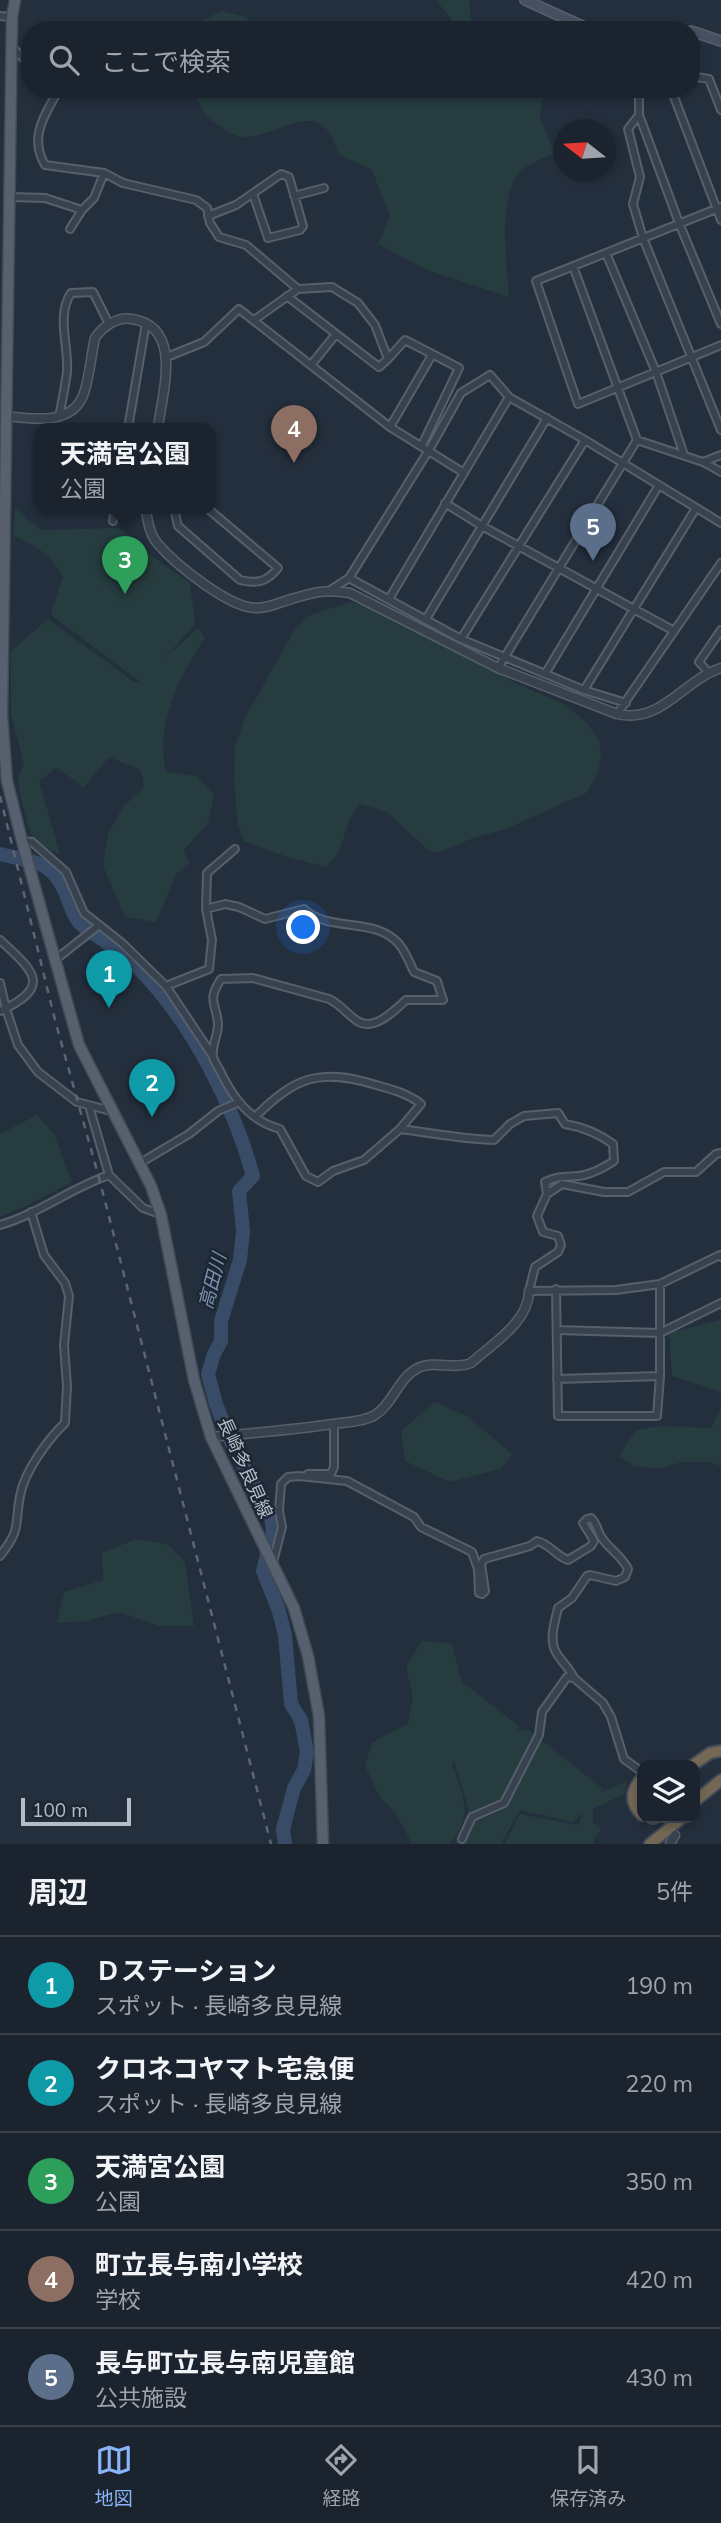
<!DOCTYPE html>
<html lang="ja">
<head>
<meta charset="utf-8">
<style>
  :root { --surface:#1b232e; --page:#282f3a; --text:#f1f3f6; --muted:#a0a4aa; --line:#39404a; --accent:#8ab4f8 }
  body { margin:0; font-family:Mulish,"Noto Sans JP",sans-serif; background:var(--page); color:var(--text) }
  .controls { position:absolute; right:21px; bottom:21px; display:grid; overflow:hidden; border-radius:14px; box-shadow:0 4px 10px #0003 }
  .controls button { width:63px; height:63px; display:grid; place-items:center; padding:0; border:0; border-bottom:2px solid var(--line); background:var(--surface); color:var(--text); font:35px sans-serif }
  .compass { position:absolute; left:553px; top:119px; width:63px; height:63px; border-radius:50%; background:var(--surface); box-shadow:0 4px 10px #0003; rotate:287deg }
  .scale { position:absolute; left:21px; bottom:18px; width:110px; box-sizing:border-box; padding-left:7px; border:4px solid #b4bcc9; border-top:0; font-size:19px; line-height:24px; white-space:nowrap; color:#b4bcc9; -webkit-text-stroke:5px #1d2633; paint-order:stroke }
  .you { position:absolute; left:304px; top:928px; width:24px; height:24px; margin:-18px; border:5px solid #fff; border-radius:50%; background:#1a73e8; box-shadow:0 0 0 10px #1a73e833 }
  .badge { display:grid; place-items:center; width:46px; height:46px; border-radius:50%; background:var(--accent); color:#fff; font-size:23px; font-weight:700 }
  .pin { position:absolute; translate:-50% -58px; filter:drop-shadow(0 2px 4px #0008) }
  .pin::after { content:''; position:absolute; top:37px; width:24px; height:21px; background:inherit; clip-path:polygon(0 0,100% 0,50% 100%) }
  .popup { position:absolute; left:34px; top:423px; width:182px; height:91px; box-sizing:border-box; display:grid; place-content:center; border-radius:14px; background:var(--surface); filter:drop-shadow(0 2px 5px #0005); font-size:23px; white-space:nowrap; color:var(--muted) }
  .popup b { font-size:26px; color:var(--text) }
  .popup::after { content:''; position:absolute; left:50%; top:100%; margin-left:-14px; border:14px solid transparent; border-top-color:var(--surface) }
  .list { margin:0; padding:0; list-style:none }
  h2 { display:flex; justify-content:space-between; align-items:center; height:91px; margin:0; padding:0 28px; font-size:30px }
  h2 small { font-size:23px; font-weight:400; color:var(--muted) }
  .list li { display:grid; grid-template-columns:46px 1fr auto; gap:21px; align-items:center; box-sizing:border-box; height:98px; padding:0 28px; border-top:2px solid var(--line) }
  .list b { display:block; font-size:26px; white-space:nowrap }
  .list p { margin:0; font-size:23px; white-space:nowrap; color:var(--muted) }
  .list em { font-size:23px; font-style:normal; color:var(--muted) }
  .icon { flex:none; width:38px; height:38px; fill:none; stroke:currentColor; stroke-width:2; stroke-linecap:round; stroke-linejoin:round }
  .map { position:relative; flex:none; width:721px; height:1844px; overflow:hidden }
  .search { position:absolute; background:var(--surface); box-shadow:0 4px 10px #0003; left:21px; right:21px; top:21px; height:77px; display:flex; align-items:center; gap:18px; box-sizing:border-box; padding:0 24px; border-radius:28px; color:var(--muted); font-size:26px }
  .sheet { height:581px; background:var(--surface) }
  nav { display:flex; justify-content:space-around; align-items:center; box-sizing:border-box; height:98px; border-top:2px solid var(--line); background:var(--surface); font-size:19px; color:var(--muted) }
  nav a { display:grid; justify-items:center; gap:4px }
  nav .on { color:var(--accent) }
  .map>svg:first-child { display:block }
  .green { fill:#263c3f }
  .lines { fill:none; stroke-linecap:round; stroke-linejoin:round }
  .river { stroke:#394c67; stroke-width:14 }
  .minor-casing { stroke:#565f6c; stroke-width:10 }
  .tertiary-casing { stroke:#565f6c; stroke-width:11 }
  .secondary-casing { stroke:#565f6c; stroke-width:12 }
  .primary-casing { stroke:#414a57; stroke-width:13 }
  .motorway-casing { stroke:#434c59; stroke-width:14 }
  .minor { stroke:#38414e; stroke-width:6 }
  .tertiary { stroke:#38414e; stroke-width:8 }
  .secondary { stroke:#465061; stroke-width:9 }
  .primary { stroke:#56606e; stroke-width:10 }
  .motorway { stroke:#746855; stroke-width:10 }
  .rail { stroke:#5a6575; stroke-width:2.5; stroke-dasharray:7 7; stroke-linecap:butt }
  .labels { text-anchor:middle; stroke-width:5; stroke-linejoin:round; paint-order:stroke }
  .street-label { font-size:18px; fill:#b4bcc9; stroke:#1d2633 }
  .water-label { font-size:19px; font-style:italic; fill:#7c92b1; stroke:#1d2633 }
</style>
</head>
<body>
<div class="map">
<svg width="721" height="1844" viewBox="0 0 721 1844">
  <rect width="100%" height="100%" fill="#242f3e"/>
  <!-- green -->
  <path class="green" d="M 436,0 L 469,0 L 472,30 L 452,30 L 451,19 Z
    M 221,11 L 246,17 L 257,30 L 200,30 L 199,23 Z
    M 196,89 L 544,89 L 540,117 L 554,153 C 542,159 530,163 520,172 C 497,197 507,264 509,297 L 427,270 L 378,244 L 390,216 L 372,170 L 338,154 C 322,91 280,138 243,137 C 234,136 225,130 218,125 C 204,117 198,105 196,89 Z
    M 15,508 L 40,530 L 120,528 L 161,563 L 190,583 L 195,624 L 164,659 L 198,628 L 205,638 C 179,678 155,722 166,772 L 197,776 L 214,795 L 208,823 L 184,850 L 190,863 L 177,873 L 156,922 L 125,917 L 103,866 L 108,833 L 123,807 L 144,787 L 141,770 L 109,757 L 83,788 L 79,783 L 56,768 L 39,781 L 60,854 L 51,851 L 31,836 L 21,799 L 18,779 L 24,764 L 11,715 L 11,651 L 48,619 L 134,682 L 140,682 L 51,615 L 63,576 C 48,553 38,546 13,536 Z
    M 351,602 L 381,609 L 476,652 L 509,680 L 564,704 L 586,722 L 599,740 L 601,759 L 597,775 L 586,793 L 506,829 L 473,838 L 437,853 L 427,849 L 387,812 L 360,804 L 350,818 L 339,852 L 327,867 L 293,859 L 244,841 L 238,825 L 234,780 L 235,747 L 245,718 L 295,629 L 310,615 Z
    M 37,1115 L 54,1134 L 72,1182 L 30,1204 L 0,1217 L 0,1134 Z
    M 721,1320 L 721,1392 L 672,1376 L 669,1333 Z
    M 434,1402 L 467,1416 L 512,1454 L 501,1469 L 450,1482 L 405,1461 L 401,1431 Z
    M 721,1408 L 721,1466 L 709,1462 L 682,1462 L 658,1469 L 634,1466 L 619,1456 L 636,1430 L 660,1426 L 711,1428 Z
    M 136,1539 L 167,1544 L 185,1562 L 194,1626 L 159,1626 L 119,1612 L 86,1621 L 57,1623 L 64,1592 L 103,1580 L 102,1553 Z
    M 422,1641 L 452,1644 L 462,1682 L 519,1726 L 517,1730 L 530,1731 L 603,1789 L 599,1793 L 627,1781 L 624,1794 L 593,1809 L 593,1823 L 602,1830 L 595,1837 L 594,1844 L 505,1844 L 519,1814 L 578,1825 L 583,1812 L 573,1822 L 520,1810 L 501,1844 L 455,1844 L 469,1810 L 454,1761 L 452,1763 C 462,1796 476,1814 449,1844 L 412,1844 L 398,1817 L 379,1795 L 365,1766 L 372,1743 L 408,1723 L 413,1698 L 406,1667 Z"/>
  <g class="lines">
    <!-- river -->
    <path class="river" d="M 0,854 C 31,862 51,859 65,892 C 69,901 72,913 78,921 C 83,928 93,933 99,937 C 114,948 128,958 141,971 C 192,1023 234,1106 253,1176 L 239,1191 L 243,1231 L 240,1260 L 221,1321 L 221,1341 L 214,1354 L 208,1374 L 216,1404 L 231,1442 L 271,1516 L 273,1531 L 263,1571 L 278,1608 L 285,1635 L 291,1704 L 301,1720 L 307,1752 L 304,1770 L 294,1788 L 283,1829 L 285,1844"/>
    <!-- minor casing -->
    <g class="minor-casing">
      <path id="minor" d="M 0,16 L 12,17
        M 12,47 L 30,65
        M 691,76 L 709,79 L 721,110
        M 54,89 L 57,93 C 44,116 29,138 45,165 L 104,173 L 123,183 L 196,200 L 207,208 L 210,223 L 219,237 L 246,245 L 298,289
        M 639,89 L 639,115 L 679,223 L 721,324
        M 671,89 L 721,220
        M 639,115 L 628,129 L 640,177 L 633,204 L 643,238 L 721,430
        M 294,196 L 324,188
        M 10,197 L 45,198 L 82,210 L 94,198 L 104,173
        M 721,207 L 536,281 L 578,404 L 721,345
        M 208,216 L 236,205 L 281,174 L 289,177 L 303,226 L 300,230 L 268,238 L 253,194
        M 70,229 L 82,210
        M 606,253 L 656,372 L 684,455
        M 573,266 L 637,440
        M 287,296 L 379,367 L 388,359
        M 254,320 L 298,289 L 332,287 L 358,303 L 375,325 L 388,359 L 405,340 L 459,368 L 422,445
        M 167,357 L 204,342 L 239,309 L 390,427 L 464,473
        M 311,365 L 336,334
        M 59,417 C 62,402 65,387 67,372 C 69,346 56,316 71,293 L 93,292 L 109,324
        M 390,427 L 432,355
        M 128,428 L 146,323
        M 703,462 L 721,455
        M 445,503 L 482,526 L 674,631
        M 174,508 L 178,526 L 240,580 C 257,584 267,582 278,568 L 207,508
        M 113,521 L 115,508
        M 349,578 L 461,639 L 584,690 L 626,703
        M 332,589 L 349,578 L 429,450 L 461,393 L 490,375 L 509,397 L 585,440 L 721,523
        M 389,599 L 509,397
        M 426,619 L 547,418
        M 461,639 L 585,440
        M 498,668 L 637,440 L 703,462 L 721,472
        M 709,673 L 699,662 L 721,630
        M 545,674 L 659,485
        M 584,690 L 696,508
        M 617,714 L 721,563
        M 22,841 L 32,842 L 66,872 L 84,913 L 122,943 L 166,986 L 212,1055
        M 206,909 L 225,904 L 239,907 L 265,919 L 304,909 C 329,933 375,916 399,944 C 405,951 410,963 414,972 L 437,981 L 443,1000 L 406,1000 C 394,1011 373,1033 356,1020 C 346,1013 340,1004 329,999 L 253,978 L 221,979 C 206,1002 217,1003 218,1025 C 218,1035 211,1047 213,1057 C 214,1061 218,1067 220,1071 C 233,1098 250,1121 280,1129 L 306,1176 L 318,1182 L 333,1171 L 364,1160 L 400,1129 L 421,1104 C 409,1094 391,1089 376,1085 C 320,1068 296,1076 255,1117
        M 0,940 C 34,971 53,987 0,1011
        M 55,960 L 98,926
        M 0,983 L 6,1009 L 18,1045 L 38,1072 L 77,1102 L 111,1111
        M 166,986 L 209,969 L 212,940 L 206,909 L 207,873 L 235,849
        M 89,1106 L 109,1175 L 143,1208 L 160,1214
        M 400,1129 C 432,1133 462,1139 494,1140 L 510,1124 L 524,1116 L 558,1113 L 565,1124 C 583,1127 598,1133 613,1144 L 614,1161 C 603,1168 591,1175 578,1176 C 565,1177 557,1176 545,1182 L 547,1194 L 537,1216 L 543,1232 L 558,1236 L 561,1245 L 558,1252 L 535,1267 L 529,1291 L 616,1290 L 660,1284 L 720,1255 L 721,1257
        M 140,1163 L 189,1134 L 218,1111 L 237,1103
        M 547,1194 L 562,1184 L 604,1192 L 628,1192 L 664,1172 L 696,1172 L 716,1154 L 721,1153
        M 0,1225 C 38,1214 71,1188 109,1175
        M 556,1289 L 558,1416 L 657,1416 L 660,1376 L 660,1284
        M 557,1330 L 660,1333 L 721,1303
        M 557,1379 L 660,1376
        M 308,1474 L 331,1474 L 334,1467 L 334,1424
        M 0,1556 C 22,1527 14,1528 20,1496 C 24,1472 48,1439 65,1423 L 67,1386 L 64,1345 L 69,1296 L 65,1283 L 44,1255 L 31,1212
        M 273,1562 L 282,1527 L 279,1511 L 281,1484 L 288,1477 L 299,1476 L 347,1481 L 414,1517 L 421,1527 L 472,1552 L 478,1569 L 479,1593 L 482,1594 L 485,1591 L 481,1564 L 484,1559 L 530,1546 L 537,1541 C 550,1544 556,1556 568,1560 L 591,1546 L 594,1541 L 583,1523 L 587,1519 L 591,1518 C 598,1524 597,1532 602,1538 C 610,1550 622,1556 628,1569 L 625,1577 L 616,1581 L 590,1575 L 587,1576 L 572,1598 L 558,1608 C 555,1622 548,1641 557,1654 C 563,1663 569,1668 574,1678
        M 462,1839 L 472,1817 L 504,1803 L 539,1735 L 542,1712 L 567,1677 L 574,1678 L 603,1703 L 611,1717 L 624,1759 L 642,1772"/>
    </g>
    <!-- tertiary casing -->
    <g class="tertiary-casing">
      <path id="tertiary" d="M 6,416 C 33,419 73,426 84,393 C 90,375 91,355 95,338 C 103,326 118,316 132,319 C 184,327 162,393 158,428
        M 146,508 C 147,520 150,535 158,544 C 175,564 229,608 256,608 C 264,608 274,605 282,602 C 308,594 322,588 350,593 L 498,668 L 617,714 C 662,724 682,681 721,668
        M 211,1437 C 252,1433 293,1430 333,1424 C 347,1422 363,1422 375,1415 C 393,1404 398,1378 418,1368 C 434,1360 454,1370 471,1363 C 492,1344 529,1322 529,1291
        M 670,1844 L 675,1835"/>
    </g>
    <!-- secondary casing -->
    <g class="secondary-casing">
      <path id="secondary" d="M 525,0 L 591,30
        M 691,31 L 721,41"/>
    </g>
    <!-- primary casing -->
    <g class="primary-casing">
      <path id="primary" d="M 15,0 L 12,17 L 2,716 L 7,781 L 22,841 L 79,1045 L 151,1186 L 161,1215 L 194,1380 L 211,1437 L 294,1608 L 308,1656 L 319,1716 L 323,1844"/>
    </g>
    <!-- motorway casing -->
    <g class="motorway-casing">
      <path id="motorway" d="M 693,1765 L 710,1753 L 721,1751
        M 642,1778 C 631,1790 629,1803 642,1815
        M 695,1801 L 721,1780
        M 652,1818 L 654,1818
        M 650,1844 L 682,1818"/>
    </g>
    <!-- minor -->
    <use href="#minor" class="minor"/>
    <!-- tertiary -->
    <use href="#tertiary" class="tertiary"/>
    <!-- secondary -->
    <use href="#secondary" class="secondary"/>
    <!-- primary -->
    <use href="#primary" class="primary"/>
    <!-- motorway -->
    <use href="#motorway" class="motorway"/>
    <!-- rail -->
    <path class="rail" d="M 0,796 L 55,1020 L 99,1178 L 271,1844"/>
  </g>
  <g class="labels">
    <!-- street labels -->
    <g class="street-label">
      <text transform="translate(245 1468) rotate(66)" y="6">長崎多良見線</text>
    </g>
    <!-- water labels -->
    <g class="water-label">
      <text transform="translate(212 1281) rotate(-75)" y="7">高田川</text>
    </g>
  </g>
</svg>
<div class="controls">
<button><svg class="icon" aria-label="layers" viewBox="0 0 24 24"><path d="M12 4l9 5-9 5-9-5zM3 14l9 5 9-5"/></svg></button>
</div>
<svg class="compass" viewBox="-18 -18 36 36"><path d="M0-13l5 13h-10z" fill="#e53935"/><path d="M0 13l5-13h-10z" fill="#a0a4aa"/></svg>
<div class="scale">100 m</div>
<div class="you"></div>
<div class="pin badge" style="left:109px;top:1008px;background:#0f9aa8">1</div>
<div class="pin badge" style="left:152px;top:1117px;background:#0f9aa8">2</div>
<div class="pin badge" style="left:125px;top:594px;background:#2e9e5b">3</div>
<div class="popup"><b>天満宮公園</b>公園</div>
<div class="pin badge" style="left:294px;top:463px;background:#8d6e63">4</div>
<div class="pin badge" style="left:593px;top:561px;background:#5c6f8a">5</div>
<div class="search"><svg class="icon" aria-label="search" viewBox="0 0 24 24"><circle cx="10" cy="10" r="6"/><path d="M15 15l6 6"/></svg>ここで検索</div>
</div>
<section class="sheet">
<h2>周辺<small>5件</small></h2>
<ul class="list">
<li><span class="badge" style="background:#0f9aa8">1</span><div><b>Ｄステーション</b><p>スポット · 長崎多良見線</p></div><em>190 m</em></li>
<li><span class="badge" style="background:#0f9aa8">2</span><div><b>クロネコヤマト宅急便</b><p>スポット · 長崎多良見線</p></div><em>220 m</em></li>
<li><span class="badge" style="background:#2e9e5b">3</span><div><b>天満宮公園</b><p>公園</p></div><em>350 m</em></li>
<li><span class="badge" style="background:#8d6e63">4</span><div><b>町立長与南小学校</b><p>学校</p></div><em>420 m</em></li>
<li><span class="badge" style="background:#5c6f8a">5</span><div><b>長与町立長与南児童館</b><p>公共施設</p></div><em>430 m</em></li>
</ul>
</section>
<nav>
<a class="on"><svg class="icon" aria-label="map" viewBox="0 0 24 24"><path d="M3 6l6-2 6 2 6-2v14l-6 2-6-2-6 2zM9 4v14M15 6v14"/></svg>地図</a>
<a><svg class="icon" aria-label="directions" viewBox="0 0 24 24"><path d="M12 3l9 9-9 9-9-9zM9 14v-3h6M13 9l2 2-2 2"/></svg>経路</a>
<a><svg class="icon" aria-label="saved" viewBox="0 0 24 24"><path d="M7 4h10v16l-5-4-5 4z"/></svg>保存済み</a>
</nav>
</body>
</html>
